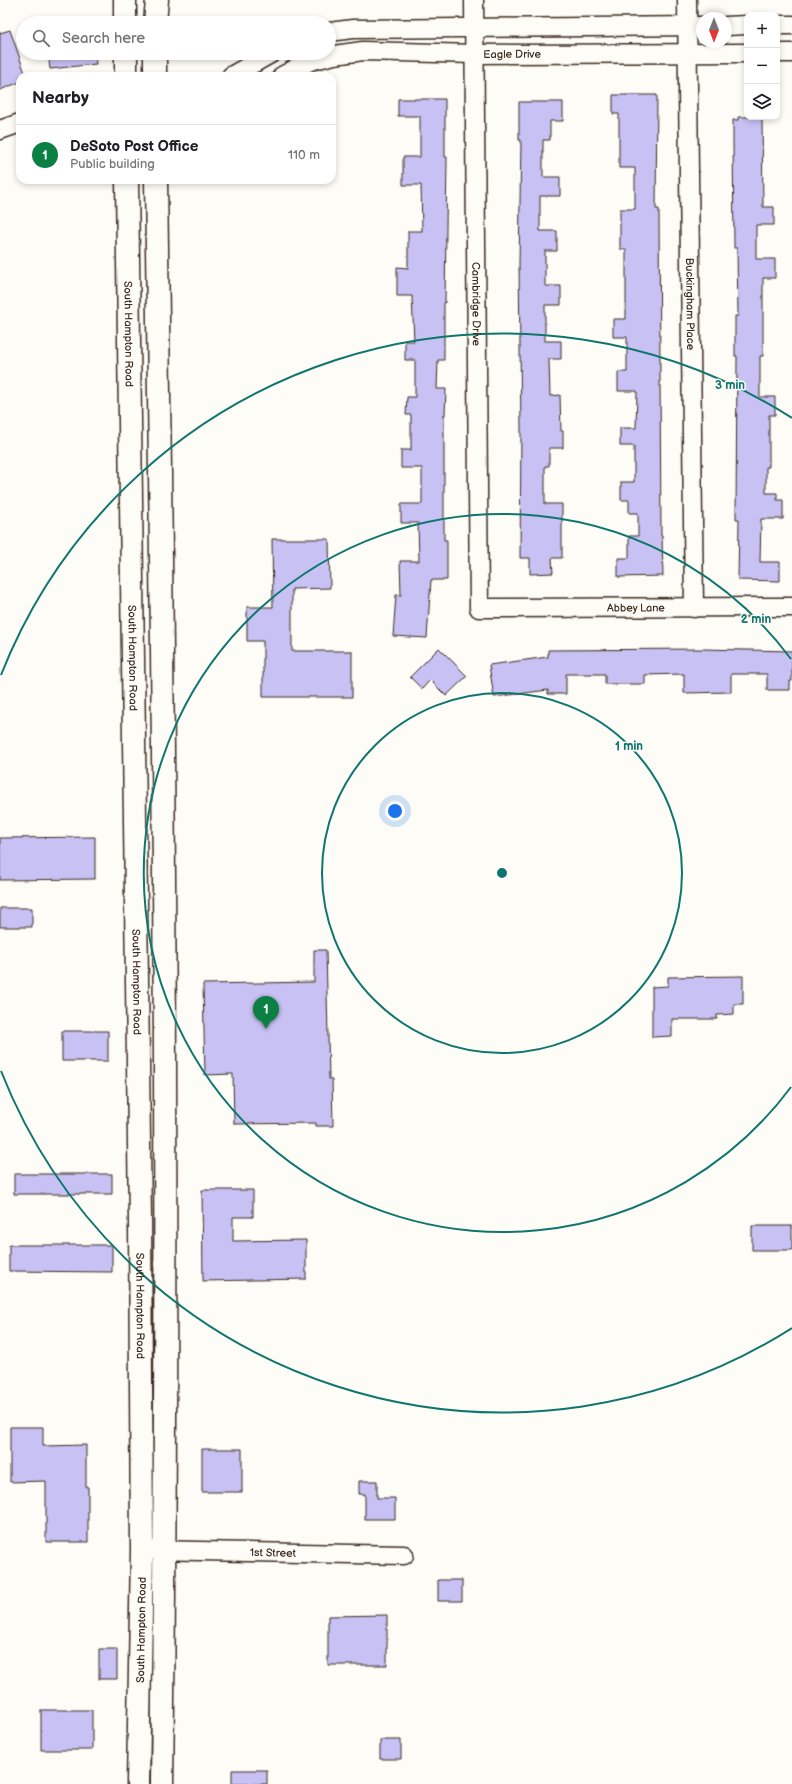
<!DOCTYPE html>
<html lang="en">
<head>
<meta charset="utf-8">
<style>
  :root { --surface:#fff; --page:#f6f6f6; --text:#202124; --muted:#757577; --line:#e0e0e0; --accent:#0b8043 }
  body { margin:0; font-family:"Balsamiq Sans",sans-serif; background:var(--page); color:var(--text) }
  .controls { position:absolute; right:12px; top:12px; display:grid; overflow:hidden; border-radius:8px; box-shadow:0 2px 6px #0003 }
  .controls button { width:36px; height:36px; display:grid; place-items:center; padding:0; border:0; border-bottom:1px solid var(--line); background:var(--surface); color:var(--text); font:20px sans-serif }
  .compass { position:absolute; left:696px; top:12px; width:36px; height:36px; border-radius:50%; background:var(--surface); box-shadow:0 2px 6px #0003; rotate:180deg }
  .you { position:absolute; left:395px; top:811px; width:14px; height:14px; margin:-10px; border:3px solid #fff; border-radius:50%; background:#1a73e8; box-shadow:0 0 0 6px #1a73e833 }
  .badge { display:grid; place-items:center; width:26px; height:26px; border-radius:50%; background:var(--accent); color:#fff; font-size:13px; font-weight:700 }
  .pin { position:absolute; translate:-50% -33px; filter:drop-shadow(0 1px 2px #0008) }
  .pin::after { content:''; position:absolute; top:21px; width:14px; height:12px; background:inherit; clip-path:polygon(0 0,100% 0,50% 100%) }
  .list { margin:0; padding:0; list-style:none }
  h2 { display:flex; justify-content:space-between; align-items:center; height:52px; margin:0; padding:0 16px; font-size:17px }
  h2 small { font-size:13px; font-weight:400; color:var(--muted) }
  .list li { display:grid; grid-template-columns:26px 1fr auto; gap:12px; align-items:center; box-sizing:border-box; height:60px; padding:0 16px; border-top:1px solid var(--line) }
  .list b { display:block; font-size:15px; white-space:nowrap }
  .list p { margin:0; font-size:13px; white-space:nowrap; color:var(--muted) }
  .list em { font-size:13px; font-style:normal; color:var(--muted) }
  .icon { flex:none; width:22px; height:22px; fill:none; stroke:currentColor; stroke-width:2; stroke-linecap:round; stroke-linejoin:round }
  .map { position:relative; flex:none; width:792px; height:1784px; overflow:hidden }
  .search { position:absolute; background:var(--surface); box-shadow:0 2px 6px #0003; left:16px; top:16px; width:320px; height:44px; display:flex; align-items:center; gap:10px; box-sizing:border-box; padding:0 14px; border-radius:22px; color:var(--muted); font-size:15px }
  .panel { position:absolute; background:var(--surface); box-shadow:0 2px 6px #0003; left:16px; top:72px; width:320px; height:112px; border-radius:12px }
  .map>svg:first-child { display:block }
  .building { fill:#c7c1f4; stroke:#3b2a1e }
  .lines { fill:none; stroke-linecap:round; stroke-linejoin:round }
  .minor-casing { stroke:#3b2a1e; stroke-width:21 }
  .major-casing { stroke:#3b2a1e; stroke-width:25 }
  .minor { stroke:#fdfcf7; stroke-width:18 }
  .major { stroke:#fdfcf7; stroke-width:22 }
  .ring { fill:none; stroke:#0f766e; stroke-width:2 }
  .labels { text-anchor:middle; stroke-width:3; stroke-linejoin:round; paint-order:stroke }
  .street-label { font-size:11px; fill:#3b2a1e; stroke:#fdfcf7 }
  .centre { fill:#0f766e; stroke:#fdfcf7; stroke-width:2 }
  .ring-label { font-size:12px; text-anchor:middle; font-weight:bold; fill:#0f766e; stroke:#fdfcf7; stroke-width:3; stroke-linejoin:round; paint-order:stroke }
</style>
</head>
<body>
<div class="map">
<svg width="792" height="1784" viewBox="0 0 792 1784">
  <rect width="100%" height="100%" fill="#fdfcf7"/>
  <filter id="ink" filterUnits="userSpaceOnUse"><feTurbulence type="fractalNoise" baseFrequency=".025" numOctaves="2"/><feDisplacementMap in="SourceGraphic" scale="8" xChannelSelector="R" yChannelSelector="G"/><feConvolveMatrix kernelMatrix="1 2 1 2 8 2 1 2 1" color-interpolation-filters="sRGB"/></filter>
  <g filter="url(#ink)">
    <!-- building -->
    <path class="building" d="M 10,30 L 26,76 L 20,76 L 20,82 L 0,90 L 0,33 Z
      M 48,53 L 95,53 L 96,64 L 50,69 Z
      M 613,95 L 657,95 L 656,209 L 659,209 L 661,536 L 662,536 L 663,576 L 618,577 L 618,558 L 629,558 L 629,536 L 638,536 L 638,513 L 629,513 L 629,500 L 621,500 L 621,482 L 634,482 L 634,446 L 620,446 L 620,428 L 636,428 L 637,391 L 618,391 L 618,372 L 627,372 L 627,337 L 613,337 L 613,319 L 626,319 L 626,249 L 620,249 L 620,209 L 635,209 L 635,168 L 619,168 L 619,114 L 613,114 Z
      M 398,99 L 445,99 L 445,157 L 447,157 L 445,303 L 444,303 L 444,360 L 438,360 L 437,389 L 446,389 L 445,415 L 444,415 L 444,540 L 447,540 L 447,580 L 431,580 L 427,638 L 393,636 L 396,595 L 401,595 L 400,561 L 419,561 L 418,523 L 401,523 L 401,504 L 422,504 L 422,468 L 401,468 L 401,450 L 411,450 L 411,415 L 406,415 L 407,397 L 415,397 L 415,360 L 405,360 L 405,341 L 414,341 L 412,296 L 397,296 L 397,267 L 408,268 L 408,231 L 422,231 L 421,185 L 403,185 L 403,157 L 420,157 L 420,116 L 398,116 Z
      M 519,102 L 563,102 L 563,121 L 550,121 L 550,140 L 543,140 L 543,177 L 560,177 L 560,196 L 540,196 L 540,231 L 557,231 L 557,251 L 545,251 L 545,286 L 561,286 L 561,305 L 545,305 L 545,341 L 561,341 L 561,359 L 549,359 L 550,396 L 560,395 L 561,431 L 563,431 L 563,448 L 549,448 L 549,466 L 545,466 L 545,504 L 562,504 L 562,558 L 552,558 L 553,573 L 530,574 L 530,558 L 520,558 L 521,430 L 519,264 L 521,140 L 519,140 Z
      M 738,117 L 762,117 L 763,207 L 774,207 L 774,225 L 756,225 L 756,259 L 775,259 L 775,278 L 763,278 L 763,356 L 760,356 L 760,397 L 775,397 L 775,415 L 769,415 L 769,467 L 766,467 L 766,493 L 777,493 L 777,500 L 783,500 L 783,519 L 761,519 L 760,562 L 780,562 L 780,581 L 738,580 L 739,519 L 736,519 L 737,356 L 735,356 L 735,316 L 738,316 L 737,248 L 734,248 L 733,140 L 733,120 L 738,120 Z
      M 272,539 L 329,539 L 330,588 L 292,589 L 292,651 L 352,651 L 352,697 L 263,697 L 263,641 L 247,641 L 247,607 L 273,607 Z
      M 439,648 L 467,676 L 446,696 L 430,680 L 422,689 L 410,677 Z
      M 702,649 L 792,651 L 792,681 L 790,681 L 790,690 L 767,690 L 767,674 L 731,674 L 731,692 L 684,693 L 684,674 L 645,675 L 645,684 L 605,684 L 605,674 L 566,674 L 566,694 L 548,694 L 548,690 L 494,697 L 489,665 L 548,657 L 548,650 Z
      M 95,837 L 95,879 L 0,880 L 0,838 Z
      M 0,908 L 32,908 L 32,927 L 0,927 Z
      M 314,950 L 326,950 L 329,1079 L 332,1079 L 333,1126 L 316,1126 L 316,1123 L 234,1124 L 233,1074 L 205,1075 L 203,984 L 314,982 Z
      M 743,976 L 743,1004 L 734,1004 L 734,1014 L 717,1015 L 717,1019 L 672,1019 L 672,1036 L 652,1037 L 652,987 L 668,986 L 668,977 Z
      M 62,1031 L 108,1031 L 108,1061 L 62,1061 Z
      M 14,1174 L 112,1174 L 112,1194 L 14,1194 Z
      M 202,1190 L 253,1190 L 253,1217 L 233,1217 L 233,1241 L 306,1240 L 306,1279 L 203,1281 Z
      M 752,1226 L 792,1226 L 792,1250 L 752,1250 Z
      M 9,1245 L 112,1245 L 112,1272 L 9,1271 Z
      M 10,1427 L 43,1427 L 43,1446 L 86,1445 L 86,1487 L 88,1487 L 88,1542 L 46,1542 L 46,1481 L 10,1482 Z
      M 202,1449 L 242,1449 L 242,1492 L 202,1492 Z
      M 359,1481 L 377,1481 L 377,1498 L 395,1498 L 395,1519 L 365,1519 L 365,1494 L 359,1494 Z
      M 438,1580 L 462,1580 L 462,1601 L 438,1601 Z
      M 387,1615 L 387,1665 L 328,1665 L 328,1616 Z
      M 99,1649 L 117,1649 L 117,1679 L 99,1679 Z
      M 41,1710 L 92,1710 L 92,1750 L 41,1750 Z
      M 380,1740 L 401,1740 L 401,1759 L 380,1759 Z
      M 232,1770 L 267,1770 L 267,1784 L 232,1784 Z"/>
    <g class="lines">
      <!-- minor casing -->
      <g class="minor-casing">
        <g id="minor">
          <path id="s1" d="M 474,0 L 479,608 L 792,607"/>
          <path id="s2" d="M 687,0 L 694,608"/>
          <path d="M 777,25 L 792,25"/>
          <path d="M 726,26 L 747,25"/>
          <path d="M 329,32 L 353,29 L 702,26"/>
          <path d="M 777,53 L 792,53"/>
          <path d="M 231,76 L 272,53"/>
          <path id="s3" d="M 282,76 L 310,61 L 334,55 L 363,51 L 474,54 L 747,53"/>
          <path d="M 0,130 L 20,123"/>
          <path id="s4" d="M 151,1550 L 404,1555"/>
        </g>
      </g>
      <!-- major casing -->
      <g class="major-casing">
        <g id="major">
          <path d="M 125,0 L 125,23"/>
          <path d="M 155,23 L 157,0"/>
          <path d="M 126,53 L 126,76"/>
          <path d="M 155,53 L 155,76"/>
          <path id="s5" d="M 127,180 L 140,1221 L 142,1550 L 138,1784"/>
          <path d="M 156,180 C 164,715 169,1249 162,1784"/>
        </g>
      </g>
      <!-- minor -->
      <use href="#minor" class="minor"/>
      <!-- major -->
      <use href="#major" class="major"/>
    </g>
  </g>
  <!-- distance rings -->
  <g class="ring">
    <circle cx="502" cy="873" r="180"/>
    <path d="M791 1087A359 359 0 1 1 791 659"/>
    <path d="M792 1328A539 539 0 0 1 1 1071M1 675A539 539 0 0 1 792 418"/>
  </g>
  <g class="labels">
    <!-- street labels -->
    <g class="street-label">
      <text dy="4" stroke="none"><textPath href="#s3" startOffset="235">Eagle Drive</textPath></text>
      <text dy="4" stroke="none"><textPath href="#s1" startOffset="304">Cambridge Drive</textPath></text>
      <text dy="4" stroke="none"><textPath href="#s2" startOffset="304">Buckingham Place</textPath></text>
      <text dy="4" stroke="none"><textPath href="#s5" startOffset="154">South Hampton Road</textPath></text>
      <text dy="4" stroke="none"><textPath href="#s1" startOffset="765">Abbey Lane</textPath></text>
      <text dy="4" stroke="none"><textPath href="#s5" startOffset="478">South Hampton Road</textPath></text>
      <text dy="4" stroke="none"><textPath href="#s5" startOffset="802">South Hampton Road</textPath></text>
      <text dy="4" stroke="none"><textPath href="#s5" startOffset="1126">South Hampton Road</textPath></text>
      <text dy="4" stroke="none"><textPath href="#s4" startOffset="122">1st Street</textPath></text>
      <text transform="translate(141 1630) rotate(-89)" y="4">South Hampton Road</text>
    </g>
  </g>
  <circle cx="502" cy="873" r="6" class="centre"/>
  <g class="ring-label">
    <text x="730" y="389">3 min</text>
    <text x="756" y="623">2 min</text>
    <text x="629" y="750">1 min</text>
  </g>
</svg>
<div class="controls">
<button>+</button>
<button>−</button>
<button><svg class="icon" aria-label="layers" viewBox="0 0 24 24"><path d="M12 4l9 5-9 5-9-5zM3 14l9 5 9-5"/></svg></button>
</div>
<svg class="compass" viewBox="-18 -18 36 36"><path d="M0-13l5 13h-10z" fill="#e53935"/><path d="M0 13l5-13h-10z" fill="#757577"/></svg>
<div class="you"></div>
<div class="pin badge" style="left:266px;top:1029px">1</div>
<div class="search"><svg class="icon" aria-label="search" viewBox="0 0 24 24"><circle cx="10" cy="10" r="6"/><path d="M15 15l6 6"/></svg>Search here</div>
<section class="panel">
<h2>Nearby<small></small></h2>
<ul class="list">
<li><span class="badge">1</span><div><b>DeSoto Post Office</b><p>Public building</p></div><em>110 m</em></li>
</ul>
</section>
</div>
</body>
</html>
